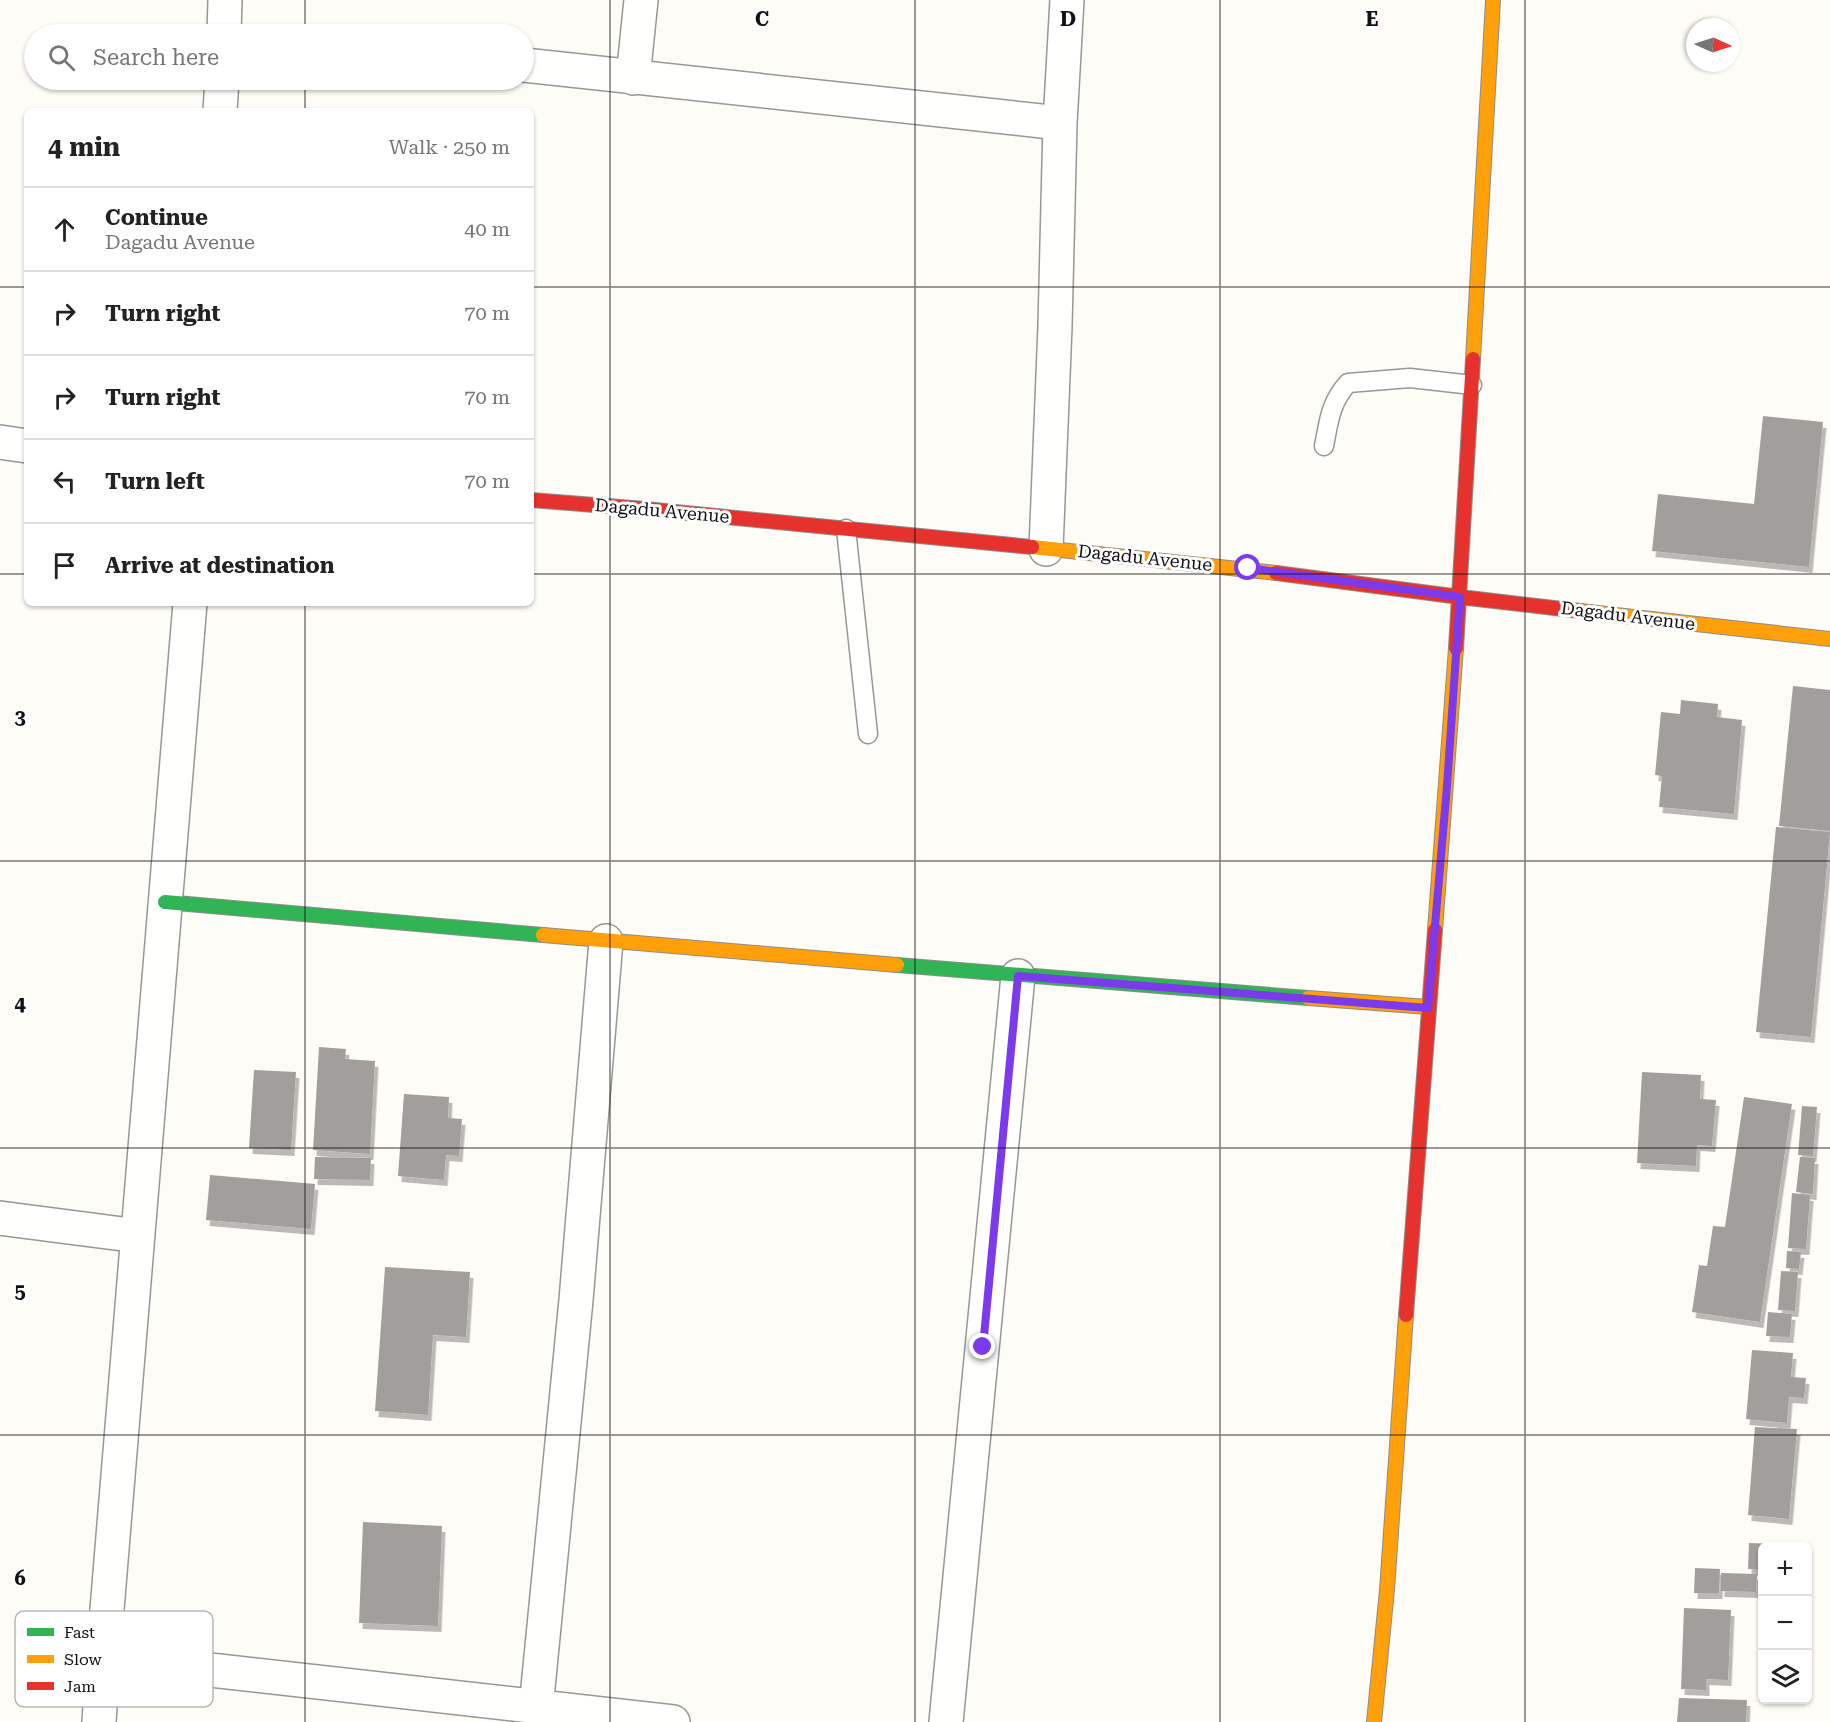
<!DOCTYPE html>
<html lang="en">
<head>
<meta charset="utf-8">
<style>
  :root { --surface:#fff; --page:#f6f6f6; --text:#222; --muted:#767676; --line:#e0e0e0 }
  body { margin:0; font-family:"Roboto Serif",serif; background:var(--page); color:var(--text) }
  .controls { position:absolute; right:18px; bottom:18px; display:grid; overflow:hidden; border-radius:9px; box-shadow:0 2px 4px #0004 }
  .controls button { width:54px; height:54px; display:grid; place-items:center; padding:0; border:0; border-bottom:2px solid var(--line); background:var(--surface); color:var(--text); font:30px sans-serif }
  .compass { position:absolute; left:1686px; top:18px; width:54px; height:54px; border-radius:50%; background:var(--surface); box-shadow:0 2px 4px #0004; rotate:93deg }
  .stop { position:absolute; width:18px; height:18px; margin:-14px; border:4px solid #7c3aed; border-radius:50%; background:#fff }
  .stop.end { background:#7c3aed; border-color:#fff; box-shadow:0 2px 6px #0008 }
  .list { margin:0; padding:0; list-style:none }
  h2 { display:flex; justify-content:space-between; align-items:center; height:78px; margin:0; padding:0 24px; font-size:26px }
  h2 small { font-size:20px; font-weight:400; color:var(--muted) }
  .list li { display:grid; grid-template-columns:39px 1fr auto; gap:18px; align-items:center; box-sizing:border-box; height:84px; padding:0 24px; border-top:2px solid var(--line) }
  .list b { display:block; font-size:22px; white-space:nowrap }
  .list p { margin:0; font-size:20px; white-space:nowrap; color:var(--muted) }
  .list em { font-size:20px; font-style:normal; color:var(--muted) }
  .icon { flex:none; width:33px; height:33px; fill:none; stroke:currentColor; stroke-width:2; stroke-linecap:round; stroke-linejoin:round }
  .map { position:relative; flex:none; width:1830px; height:1722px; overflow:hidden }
  .search { position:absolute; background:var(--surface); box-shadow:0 2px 4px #0004; left:24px; top:24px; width:510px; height:66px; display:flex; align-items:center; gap:15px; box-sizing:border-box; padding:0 21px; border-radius:33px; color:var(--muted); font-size:22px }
  .panel { position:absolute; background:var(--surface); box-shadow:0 2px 4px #0004; left:24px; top:108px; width:510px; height:498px; border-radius:9px }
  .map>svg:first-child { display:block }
  .building { fill:#a19f9c; filter:url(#shadow) }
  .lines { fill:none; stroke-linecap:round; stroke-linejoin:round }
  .lane-casing { stroke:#979795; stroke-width:21 }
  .street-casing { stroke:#979795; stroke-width:36 }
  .fast-casing { stroke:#8e8d8b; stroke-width:16 }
  .slow-casing { stroke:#8e8d8b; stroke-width:16 }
  .jam-casing { stroke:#8e8d8b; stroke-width:16 }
  .lane { stroke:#fffffe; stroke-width:18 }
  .street { stroke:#fffffe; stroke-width:33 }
  .fast { stroke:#30b455; stroke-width:14 }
  .slow { stroke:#ff9f0a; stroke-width:14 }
  .jam { stroke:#e5322d; stroke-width:14 }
  .route { stroke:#7c3aed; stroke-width:8 }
  .grid { fill:none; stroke:#111; stroke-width:1.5; stroke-opacity:0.55 }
  .labels { text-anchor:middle; stroke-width:6; stroke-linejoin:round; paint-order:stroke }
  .street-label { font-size:18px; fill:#111; stroke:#fff }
  .key { fill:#fff; stroke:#b8b8b8; stroke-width:1.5 }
  .key-label { font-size:16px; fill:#111 }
  .grid-label { font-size:20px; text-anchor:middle; font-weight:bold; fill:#111; stroke:#fff; stroke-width:6; stroke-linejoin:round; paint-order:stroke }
</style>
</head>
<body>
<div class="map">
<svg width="1830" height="1722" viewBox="0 0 1830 1722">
  <defs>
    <filter id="shadow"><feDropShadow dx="3.5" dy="6" stdDeviation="0" flood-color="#0004"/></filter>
  </defs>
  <rect width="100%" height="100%" fill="#fdfcf7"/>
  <!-- building -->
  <path class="building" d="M 1763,416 L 1823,422 L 1809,567 L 1652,551 L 1658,494 L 1754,504 Z
    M 1793,686 L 1830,690 L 1830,831 L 1779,826 Z
    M 1681,700 L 1718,704 L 1717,717 L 1742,720 L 1734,814 L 1659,807 L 1662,776 L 1655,775 L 1661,712 L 1680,714 Z
    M 1776,827 L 1830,832 L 1811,1037 L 1756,1032 Z
    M 319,1047 L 346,1049 L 345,1059 L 375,1061 L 370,1154 L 313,1150 Z
    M 254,1070 L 296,1072 L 291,1150 L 249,1148 Z
    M 1642,1072 L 1701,1075 L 1700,1099 L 1716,1100 L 1712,1146 L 1697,1145 L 1696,1166 L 1637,1163 Z
    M 404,1094 L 449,1097 L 448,1118 L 462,1119 L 459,1156 L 446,1155 L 444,1180 L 398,1176 Z
    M 1744,1097 L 1792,1104 L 1760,1322 L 1692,1312 L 1699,1265 L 1707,1266 L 1713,1226 L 1725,1227 Z
    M 1802,1106 L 1817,1107 L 1813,1156 L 1798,1155 Z
    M 315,1157 L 371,1158 L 370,1180 L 314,1179 Z
    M 1800,1157 L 1815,1158 L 1813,1194 L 1796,1192 Z
    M 210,1175 L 315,1184 L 311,1229 L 206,1220 Z
    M 1792,1193 L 1810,1195 L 1806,1249 L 1788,1248 Z
    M 1787,1251 L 1801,1252 L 1799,1269 L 1786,1268 Z
    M 385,1267 L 470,1272 L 466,1337 L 433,1335 L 428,1415 L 375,1411 Z
    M 1781,1271 L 1798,1272 L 1795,1311 L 1778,1310 Z
    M 1768,1312 L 1792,1314 L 1790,1337 L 1766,1336 Z
    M 1752,1350 L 1793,1353 L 1791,1377 L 1806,1378 L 1804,1398 L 1789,1397 L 1787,1423 L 1746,1419 Z
    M 1755,1427 L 1797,1429 L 1789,1519 L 1748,1515 Z
    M 363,1522 L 442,1526 L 438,1626 L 359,1623 Z
    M 1749,1543 L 1779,1544 L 1778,1546 L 1762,1546 L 1762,1570 L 1748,1569 Z
    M 1695,1568 L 1720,1569 L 1719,1593 L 1694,1593 Z
    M 1721,1573 L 1757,1574 L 1756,1592 L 1721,1591 Z
    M 1684,1608 L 1731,1610 L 1728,1680 L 1706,1679 L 1706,1690 L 1681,1689 Z
    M 1679,1698 L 1747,1700 L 1746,1722 L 1677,1722 Z"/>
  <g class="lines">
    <!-- lane casing -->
    <g class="lane-casing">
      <path id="lane" d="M 1324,446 C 1329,421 1330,403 1348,383 L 1410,378 L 1472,385
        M 846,529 L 868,734"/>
    </g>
    <!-- street casing -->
    <g class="street-casing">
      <path id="street" d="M 224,34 L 225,0
        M 524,65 L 1060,123
        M 633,78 L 641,0
        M 220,111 L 222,80
        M 0,442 L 27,446
        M 1046,549 L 1055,326 L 1060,123 L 1067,0
        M 0,1218 L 138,1236
        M 103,1658 L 673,1722
        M 536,1708 L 576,1300 L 606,941
        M 99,1722 L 103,1658 L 190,603
        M 946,1722 L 1018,976"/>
    </g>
    <!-- fast casing -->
    <g class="fast-casing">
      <path id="fast" d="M 165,902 L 543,935
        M 897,965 L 1308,998"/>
    </g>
    <!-- slow casing -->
    <g class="slow-casing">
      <path id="slow" d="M 1473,359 L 1493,0
        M 1032,547 L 1276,573
        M 1580,611 L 1830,639
        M 1435,930 L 1456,648
        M 543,935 L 897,965
        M 1308,998 L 1428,1007
        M 1374,1722 L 1387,1590 L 1406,1315"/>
    </g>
    <!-- jam casing -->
    <g class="jam-casing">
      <path id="jam" d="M 531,500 L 645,509 L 1032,547
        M 1276,573 L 1460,597 L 1580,611
        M 1456,648 L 1473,359
        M 1406,1315 L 1435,930"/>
    </g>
    <!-- lane -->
    <use href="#lane" class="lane"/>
    <!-- street -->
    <use href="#street" class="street"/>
    <!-- fast -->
    <use href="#fast" class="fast"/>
    <!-- slow -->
    <use href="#slow" class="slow"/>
    <!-- jam -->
    <use href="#jam" class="jam"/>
  </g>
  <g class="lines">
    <!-- route -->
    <path class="route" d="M 983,1347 L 1018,976 L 1428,1008 L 1447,786 L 1460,597 L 1248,568"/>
  </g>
  <!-- grid -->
  <path class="grid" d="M 305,0 L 305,34M 610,0 L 610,1722M 915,0 L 915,1722M 1220,0 L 1220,1722M 1525,0 L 1525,1722M 305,80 L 305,111M 0,287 L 27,287M 531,287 L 1830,287M 0,574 L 27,574M 531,574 L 1830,574M 305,603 L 305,1722M 0,861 L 1830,861M 0,1148 L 1830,1148M 0,1435 L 1830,1435"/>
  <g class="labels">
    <!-- street labels -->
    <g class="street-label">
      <text transform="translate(662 511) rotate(5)" y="6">Dagadu Avenue</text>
      <text transform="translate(1145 558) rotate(6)" y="6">Dagadu Avenue</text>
      <text transform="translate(1628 616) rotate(7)" y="6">Dagadu Avenue</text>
    </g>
  </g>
  <!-- legend -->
  <rect x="15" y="1611" width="198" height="96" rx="9" class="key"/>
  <rect x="27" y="1628" width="27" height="8" fill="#30b455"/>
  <rect x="27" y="1655" width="27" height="8" fill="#ff9f0a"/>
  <rect x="27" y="1682" width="27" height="8" fill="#e5322d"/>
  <g class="key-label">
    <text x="64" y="1638">Fast</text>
    <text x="64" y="1665">Slow</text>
    <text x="64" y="1692">Jam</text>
  </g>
  <g class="grid-label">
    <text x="762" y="26">C</text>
    <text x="1068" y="26">D</text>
    <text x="1372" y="26">E</text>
    <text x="20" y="724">3</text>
    <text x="20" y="1011">4</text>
    <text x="20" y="1298">5</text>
    <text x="20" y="1585">6</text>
  </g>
</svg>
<div class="controls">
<button>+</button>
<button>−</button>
<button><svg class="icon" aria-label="layers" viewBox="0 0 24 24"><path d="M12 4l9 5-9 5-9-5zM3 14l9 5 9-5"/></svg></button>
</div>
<svg class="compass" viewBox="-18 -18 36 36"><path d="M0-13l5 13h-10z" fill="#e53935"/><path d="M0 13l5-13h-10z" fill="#767676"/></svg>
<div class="stop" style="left:1248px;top:568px"></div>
<div class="stop end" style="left:983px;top:1347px"></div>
<div class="search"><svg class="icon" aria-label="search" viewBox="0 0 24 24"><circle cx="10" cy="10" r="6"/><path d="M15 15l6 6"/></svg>Search here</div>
<section class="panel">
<h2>4 min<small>Walk · 250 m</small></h2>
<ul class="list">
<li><svg class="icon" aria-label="ahead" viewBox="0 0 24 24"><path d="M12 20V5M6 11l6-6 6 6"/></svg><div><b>Continue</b><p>Dagadu Avenue</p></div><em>40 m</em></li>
<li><svg class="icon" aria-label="right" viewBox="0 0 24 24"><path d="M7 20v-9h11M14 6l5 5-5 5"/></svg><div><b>Turn right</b></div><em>70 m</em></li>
<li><svg class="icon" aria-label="right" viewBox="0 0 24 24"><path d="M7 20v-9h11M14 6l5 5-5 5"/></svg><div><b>Turn right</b></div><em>70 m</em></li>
<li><svg class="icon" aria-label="left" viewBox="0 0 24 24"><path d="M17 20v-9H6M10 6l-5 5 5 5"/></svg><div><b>Turn left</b></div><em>70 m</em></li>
<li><svg class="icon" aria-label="arrive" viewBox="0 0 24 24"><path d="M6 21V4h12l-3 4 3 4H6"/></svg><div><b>Arrive at destination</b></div></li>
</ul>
</section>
</div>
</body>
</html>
